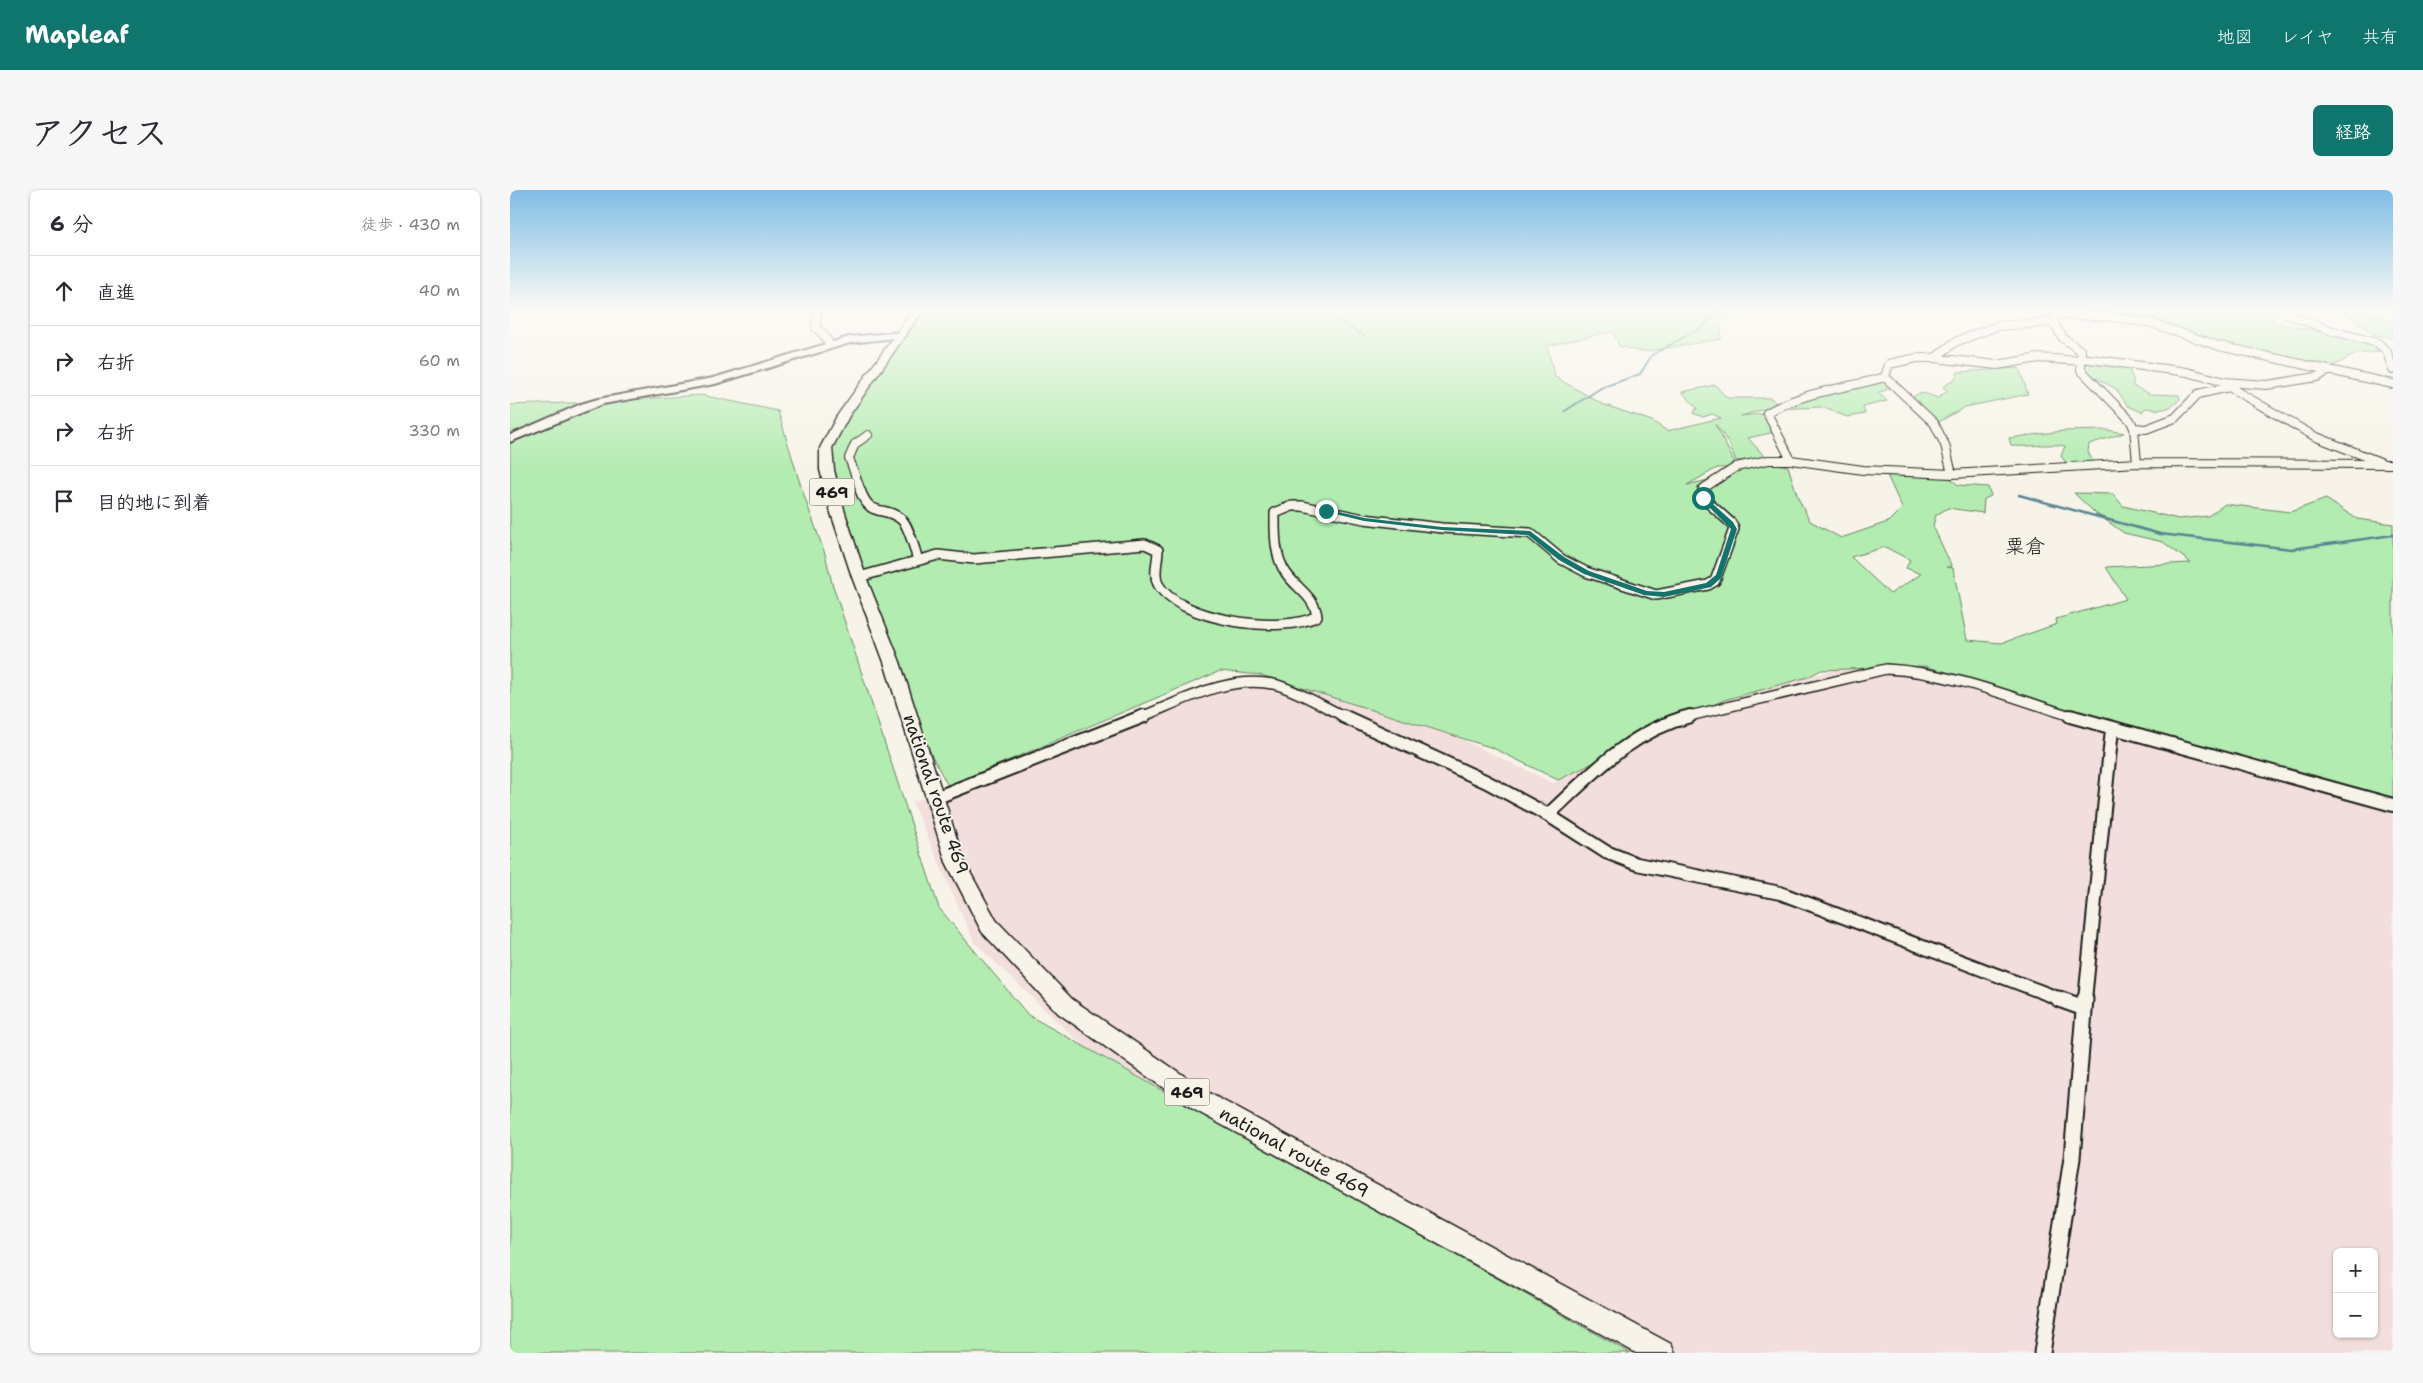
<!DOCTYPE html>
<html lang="ja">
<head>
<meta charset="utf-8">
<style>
  :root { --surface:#fff; --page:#f7f7f7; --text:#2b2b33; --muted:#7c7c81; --line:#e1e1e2; --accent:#0f766e }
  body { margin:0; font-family:"Shantell Sans","Klee One",sans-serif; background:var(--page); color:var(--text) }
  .controls { position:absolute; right:15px; bottom:15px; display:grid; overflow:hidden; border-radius:8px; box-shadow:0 1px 4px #0004 }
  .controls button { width:45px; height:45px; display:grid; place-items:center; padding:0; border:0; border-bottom:1px solid var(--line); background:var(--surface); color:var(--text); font:25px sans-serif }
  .stop { position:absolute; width:15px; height:15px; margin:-11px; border:4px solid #0f766e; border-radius:50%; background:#fff }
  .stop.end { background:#0f766e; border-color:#fff; box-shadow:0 1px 5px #0008 }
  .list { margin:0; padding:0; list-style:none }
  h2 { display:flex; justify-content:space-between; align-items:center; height:65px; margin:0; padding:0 20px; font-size:21px }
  h2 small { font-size:16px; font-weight:400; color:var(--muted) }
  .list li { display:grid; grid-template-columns:32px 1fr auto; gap:15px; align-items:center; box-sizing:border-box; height:70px; padding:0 20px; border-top:1px solid var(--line) }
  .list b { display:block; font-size:19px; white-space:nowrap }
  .list em { font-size:16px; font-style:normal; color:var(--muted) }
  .icon { flex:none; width:28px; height:28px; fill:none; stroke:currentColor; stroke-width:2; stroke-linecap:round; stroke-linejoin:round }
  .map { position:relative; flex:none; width:1883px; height:1163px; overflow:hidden; border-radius:8px }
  header { display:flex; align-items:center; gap:30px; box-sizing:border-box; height:70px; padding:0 25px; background:var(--accent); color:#fff }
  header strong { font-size:24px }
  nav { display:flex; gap:28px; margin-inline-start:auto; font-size:18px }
  .intro { display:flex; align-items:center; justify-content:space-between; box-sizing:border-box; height:120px; padding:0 30px }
  h1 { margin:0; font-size:35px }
  .button { padding:12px 22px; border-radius:8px; background:var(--accent); color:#fff; font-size:18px; font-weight:700 }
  main { display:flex; gap:30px; padding:0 30px }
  aside { flex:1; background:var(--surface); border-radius:8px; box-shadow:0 1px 4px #0004 }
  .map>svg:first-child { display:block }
  .built { fill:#f2dedc; fill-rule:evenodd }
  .green { fill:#b3ecb0; stroke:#688466; fill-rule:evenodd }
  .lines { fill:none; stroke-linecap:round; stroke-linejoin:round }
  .stream-far1 { stroke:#598493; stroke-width:2 }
  .stream { stroke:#598493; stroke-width:2.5 }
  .minor-far3-casing { stroke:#1c1c1c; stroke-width:10 }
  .minor-far2-casing { stroke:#1c1c1c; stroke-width:12 }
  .minor-far1-casing { stroke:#1c1c1c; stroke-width:16 }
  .minor-casing { stroke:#1c1c1c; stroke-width:19 }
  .major-casing { stroke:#1c1c1c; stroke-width:4 }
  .highway-casing { stroke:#1c1c1c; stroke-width:3 }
  .minor-far3 { stroke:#f7f3e8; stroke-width:8 }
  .minor-far2 { stroke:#f7f3e8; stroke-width:9 }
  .minor-far1 { stroke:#f7f3e8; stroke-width:12 }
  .minor { stroke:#f7f3e8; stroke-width:15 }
  .major { fill:#f7f3e8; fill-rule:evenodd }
  .highway { fill:#f7f3e8; fill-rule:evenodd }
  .route { fill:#0f766e }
  .labels { text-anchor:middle; stroke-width:4; stroke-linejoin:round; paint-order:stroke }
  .shield { fill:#f7f3e8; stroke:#5e5c59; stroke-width:1 }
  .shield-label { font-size:16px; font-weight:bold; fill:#1c1c1c }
  .street-label { font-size:18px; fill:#1c1c1c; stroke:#f7f3e8 }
  .quarter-label { font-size:20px; fill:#1c1c1c; stroke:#f7f3e8 }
</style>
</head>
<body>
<header>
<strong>Mapleaf</strong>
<nav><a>地図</a><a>レイヤ</a><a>共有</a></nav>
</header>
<div class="intro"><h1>アクセス</h1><a class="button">経路</a></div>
<main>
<aside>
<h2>6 分<small>徒歩 · 430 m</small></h2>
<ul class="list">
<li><svg class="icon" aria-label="ahead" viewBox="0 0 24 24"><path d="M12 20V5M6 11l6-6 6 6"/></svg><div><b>直進</b></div><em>40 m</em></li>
<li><svg class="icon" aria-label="right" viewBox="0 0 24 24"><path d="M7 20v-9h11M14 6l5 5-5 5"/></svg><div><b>右折</b></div><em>60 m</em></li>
<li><svg class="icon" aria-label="right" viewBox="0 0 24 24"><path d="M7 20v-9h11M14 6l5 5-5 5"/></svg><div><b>右折</b></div><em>330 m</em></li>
<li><svg class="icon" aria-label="arrive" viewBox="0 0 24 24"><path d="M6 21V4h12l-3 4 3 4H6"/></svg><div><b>目的地に到着</b></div></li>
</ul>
</aside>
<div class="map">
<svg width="1883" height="1163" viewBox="0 0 1883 1163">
  <rect width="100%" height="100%" fill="#f7f3e8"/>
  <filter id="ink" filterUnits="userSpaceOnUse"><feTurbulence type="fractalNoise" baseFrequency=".02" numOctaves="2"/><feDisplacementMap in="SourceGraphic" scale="10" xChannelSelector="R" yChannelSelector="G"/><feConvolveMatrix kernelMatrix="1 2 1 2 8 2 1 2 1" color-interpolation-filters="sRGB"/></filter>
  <g filter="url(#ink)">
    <!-- built -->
    <path class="built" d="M 1387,463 L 1883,622 L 1883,1163 L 1069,1163 L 591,873 L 464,752 L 402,612 L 751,485 L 949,548 L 1043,593 L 1165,523 ZM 1827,1062 L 1864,1062 L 1864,1144 L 1827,1144 Z"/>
    <!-- green -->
    <path class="green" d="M 416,120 L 433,120 L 431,123 L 434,120 L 805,120 L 855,146 L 809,120 L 1229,120 L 1210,134 L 1211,149 L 1140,161 L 1126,161 L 1109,156 L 1103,141 L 1037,156 L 1045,187 L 1092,214 L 1142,231 L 1157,241 L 1211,228 L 1202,224 L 1193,227 L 1183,223 L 1187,218 L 1172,202 L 1205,195 L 1217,208 L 1261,208 L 1268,215 L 1374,188 L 1386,196 L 1368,203 L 1377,211 L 1353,217 L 1355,224 L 1337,227 L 1312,217 L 1262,219 L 1265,216 L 1231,226 L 1258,223 L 1265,242 L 1238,248 L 1256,268 L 1226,271 L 1219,253 L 1205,234 L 1226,275 L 1216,278 L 1207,278 L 1177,295 L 1215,286 L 1233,277 L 1259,273 L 1278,276 L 1288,308 L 1300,331 L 1331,348 L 1378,332 L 1392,318 L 1377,285 L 1440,288 L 1448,295 L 1478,297 L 1481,306 L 1474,309 L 1473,323 L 1438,318 L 1426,325 L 1423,336 L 1442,377 L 1436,377 L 1443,378 L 1457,450 L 1492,453 L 1547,434 L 1546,429 L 1616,409 L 1596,377 L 1681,373 L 1653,352 L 1614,343 L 1584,322 L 1564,303 L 1603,304 L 1613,316 L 1669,329 L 1698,326 L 1715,314 L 1780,322 L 1816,309 L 1847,329 L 1883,334 L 1883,610 L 1653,548 L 1415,476 L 1311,480 L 1298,487 L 1214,510 L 1048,590 L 983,558 L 751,485 L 710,481 L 438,596 L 395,515 L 317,278 L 329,233 ZM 1375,357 L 1400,370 L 1396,378 L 1411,384 L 1380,404 L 1341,367 Z
      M 1586,120 L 1759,120 L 1762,132 L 1858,151 L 1869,162 L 1846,164 L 1819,178 L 1708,154 L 1657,137 L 1566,123 Z
      M 1828,120 L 1856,120 L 1883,132 L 1883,148 L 1863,144 L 1837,123 Z
      M 1577,171 L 1618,177 L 1623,189 L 1623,196 L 1640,204 L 1669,205 L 1670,209 C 1659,221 1651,220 1636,218 L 1632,222 L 1618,216 L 1606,199 L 1574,181 Z
      M 1509,178 L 1518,204 L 1455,217 L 1427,233 L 1401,210 C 1409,199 1416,204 1428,208 L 1438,201 L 1433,197 L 1446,188 L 1448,182 Z
      M 191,205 L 268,221 L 292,300 L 315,364 L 322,393 L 429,718 L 518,825 L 1120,1163 L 0,1163 L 0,215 L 87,212 Z
      M 1597,240 L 1614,243 L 1579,254 L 1578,262 L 1583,272 L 1557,274 L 1551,266 L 1555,256 C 1537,252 1514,259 1501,255 L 1499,248 L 1553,241 Z"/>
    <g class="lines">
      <!-- stream-far1 -->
      <path class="stream-far1" d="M 1055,221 L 1091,198 L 1130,184 L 1142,165 L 1194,136 L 1206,120"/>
      <!-- stream -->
      <path class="stream" d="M 1509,305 L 1650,344 L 1782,359 L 1883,345"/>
      <!-- minor-far3 casing -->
      <g class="minor-far3-casing">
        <path id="minor-far3" d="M 307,120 L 306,138 L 314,145 L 320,155
          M 1540,120 L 1550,124 L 1603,127 L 1641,133 L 1709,156 L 1883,194
          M 1768,120 L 1819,140 L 1868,153 L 1877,162 L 1883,180
          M 1543,132 L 1553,148 L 1571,161 L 1571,180 L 1620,230 L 1624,238 L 1627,273
          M 1425,168 L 1487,175 L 1529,168 L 1571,171
          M 1572,168 L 1677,182 L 1715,192 L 1757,195 L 1807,187 L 1820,180
          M 1375,187 L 1379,174 L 1407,168 L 1425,168 L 1445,152 L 1487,136 L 1543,132 L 1550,124
          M 1375,187 L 1424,233 L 1435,255 L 1442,284
          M 1715,192 L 1719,197 L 1804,246 L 1870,272
          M 1624,238 L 1636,239 L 1665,228 L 1688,204 L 1719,197
          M 1281,270 L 1257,223 C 1294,201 1335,199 1375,187
          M 351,301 L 339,268 L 345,254 L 358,245
          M 1193,301 L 1194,298 L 1226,277 L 1258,270 L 1281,270 L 1353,280 L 1442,284 L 1627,273 L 1883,274"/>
      </g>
      <!-- minor-far2 casing -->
      <g class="minor-far2-casing">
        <path id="minor-far2" d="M 350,300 C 361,330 374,314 392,330 C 399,336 405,361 408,370
          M 349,387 L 428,365 L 464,369 L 635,354 L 648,360 C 648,371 643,384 648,394 C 668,431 774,445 807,426 C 804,406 787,399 776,383 C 764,366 765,343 765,323 L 782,316 L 792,316 L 854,329 L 932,338 L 1020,343 L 1051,369 L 1076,382 L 1146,405 L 1198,395 L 1205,391 L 1224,339 L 1221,333 L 1193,308 L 1193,300
          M 631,527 C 672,511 717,485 763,494 C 781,497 818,519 836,527
          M 1175,527 L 1376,479 C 1441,482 1503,508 1564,527"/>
      </g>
      <!-- minor-far1 casing -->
      <g class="minor-far1-casing">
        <path id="minor-far1" d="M 833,526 L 977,592 L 1038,625 L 1096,662 L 1127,674 L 1270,703 L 1553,810
          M 1560,526 L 1883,615
          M 425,608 L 634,526
          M 1038,625 C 1082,584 1119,542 1180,526
          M 1575,810 L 1602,539"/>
      </g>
      <!-- minor casing -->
      <g class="minor-casing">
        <path id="minor" d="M 1549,809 L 1574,818
          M 1532,1163 L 1562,968 L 1575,809"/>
      </g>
      <!-- major casing -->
      <g class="major-casing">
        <path id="major" d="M 391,142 L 396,145 L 394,147 L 340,153 L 205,194 L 93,214 L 0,252 L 0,245 L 71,214 L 88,209 L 203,188 L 339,147 Z"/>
      </g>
      <!-- highway casing -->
      <g class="highway-casing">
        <path id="highway" d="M 403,120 L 413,120 L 339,226 L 322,258 L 324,280 L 335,323 L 356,387 L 390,472 L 454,671 L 486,730 L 562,809 L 699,903 L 1161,1154 L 1165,1163 L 1126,1163 L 683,919 L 548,823 L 472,742 L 436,672 L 374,472 L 342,387 L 321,323 L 310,280 L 310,258 L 327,226 Z"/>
      </g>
      <!-- minor-far3 -->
      <use href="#minor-far3" class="minor-far3"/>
      <!-- minor-far2 -->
      <use href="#minor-far2" class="minor-far2"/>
      <!-- minor-far1 -->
      <use href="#minor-far1" class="minor-far1"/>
      <!-- minor -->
      <use href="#minor" class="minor"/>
      <!-- major -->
      <use href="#major" class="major"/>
      <!-- highway -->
      <use href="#highway" class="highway"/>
    </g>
  </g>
  <!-- sky -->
  <linearGradient id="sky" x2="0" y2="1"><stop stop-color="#7fbde6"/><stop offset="0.42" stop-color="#fbfaf5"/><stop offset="1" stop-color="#fbfaf5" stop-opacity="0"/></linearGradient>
  <rect width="1883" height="283" fill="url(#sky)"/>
  <!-- route -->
  <path class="route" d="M 1191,307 L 1195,307 L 1223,332 L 1227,339 L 1211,388 L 1201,397 L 1154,407 L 1134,405 L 1074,384 L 1049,370 L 1018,345 L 932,340 L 854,331 L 813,321 L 816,319 L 854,328 L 932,337 L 1020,341 L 1054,367 L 1079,381 L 1137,401 L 1154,402 L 1196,393 L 1206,385 L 1221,339 L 1191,309 Z"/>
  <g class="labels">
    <!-- shield labels -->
    <g class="shield">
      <rect x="299.5" y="288.5" width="45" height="27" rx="4"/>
      <rect x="654.5" y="888.5" width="45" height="27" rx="4"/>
    </g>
    <g class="shield-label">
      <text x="322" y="308">469</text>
      <text x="677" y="908">469</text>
    </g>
    <!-- street labels -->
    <g class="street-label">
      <text transform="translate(426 604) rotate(71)" y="6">national route 469</text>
      <text transform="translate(784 962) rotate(29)" y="6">national route 469</text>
    </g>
    <!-- quarter labels -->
    <g class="quarter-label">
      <text x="1515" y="363">粟倉</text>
    </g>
  </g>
</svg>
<div class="controls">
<button>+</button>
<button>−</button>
</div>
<div class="stop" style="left:1193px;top:308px"></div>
<div class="stop end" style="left:816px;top:321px"></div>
</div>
</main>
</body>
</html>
